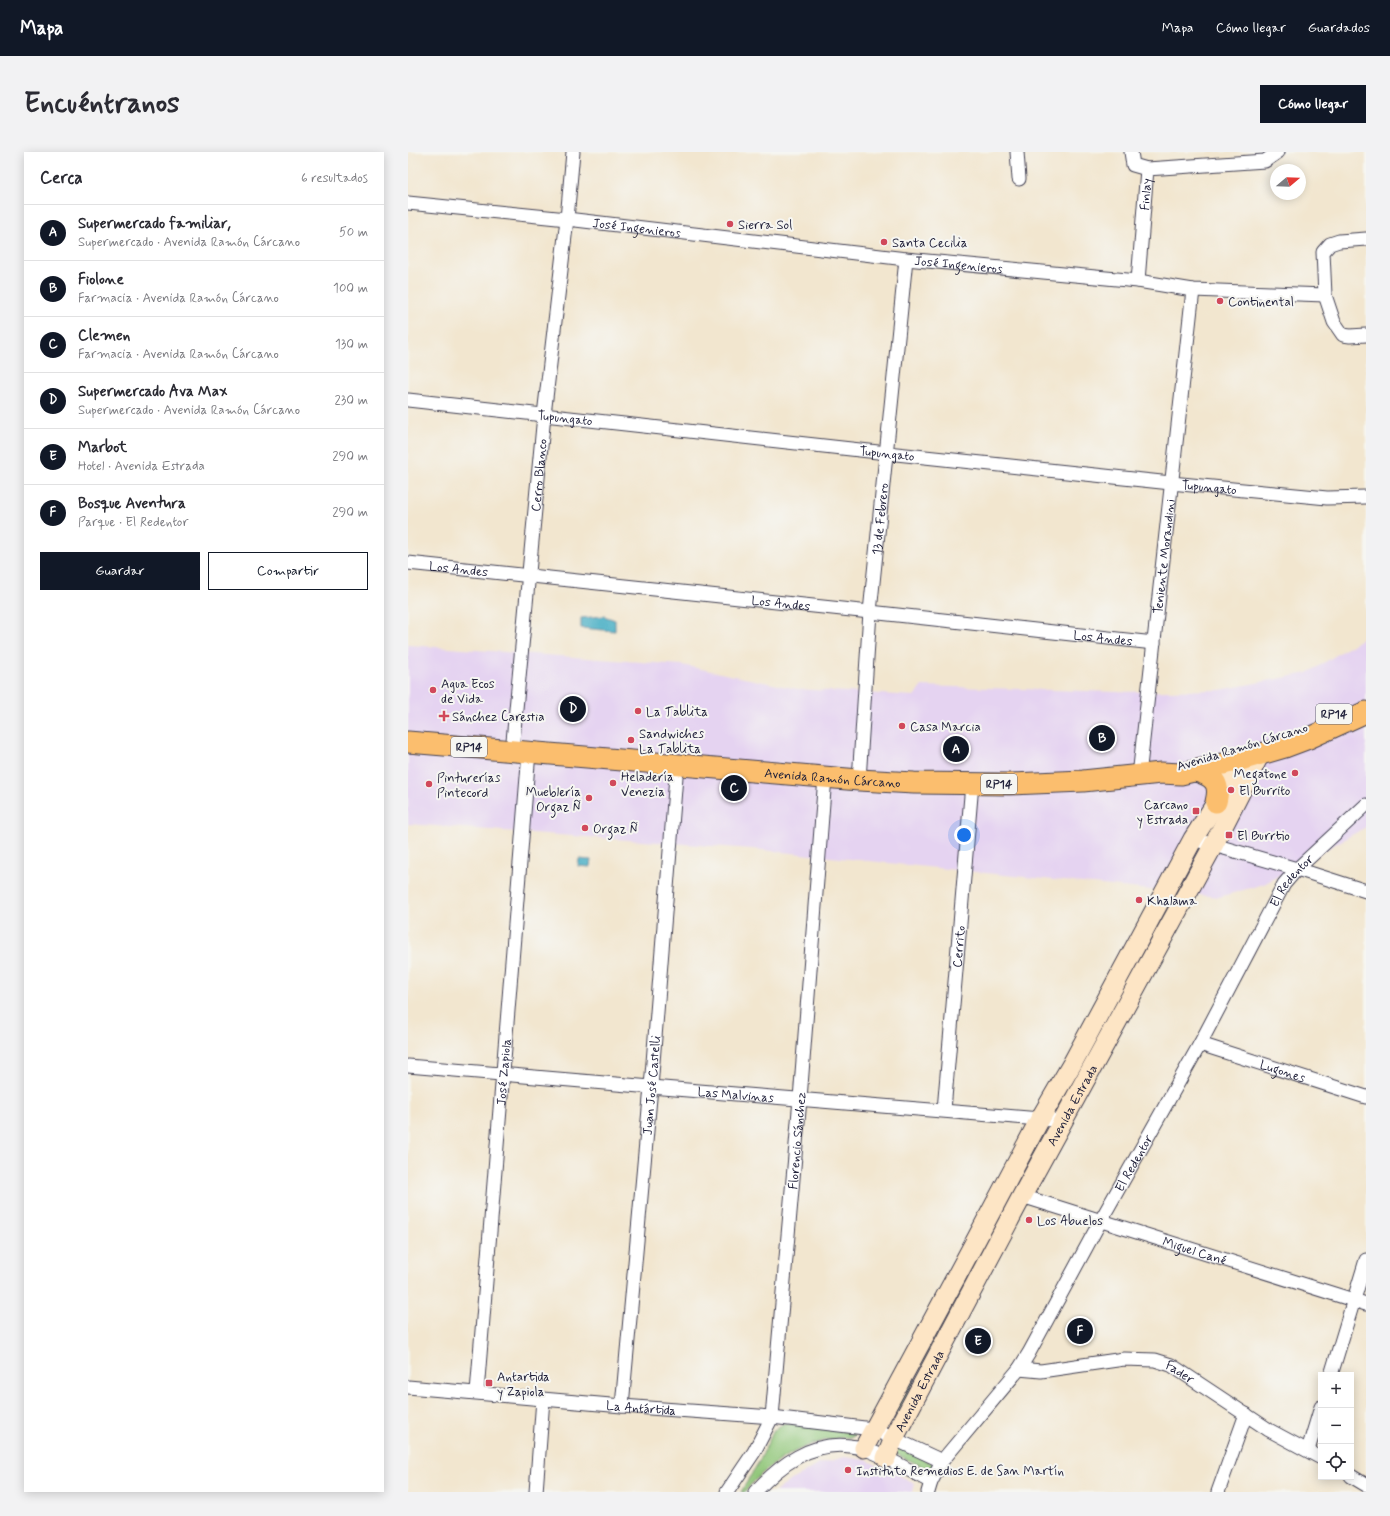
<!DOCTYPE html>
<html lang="es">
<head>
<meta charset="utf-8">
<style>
  :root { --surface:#fff; --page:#f2f2f3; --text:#2b2b33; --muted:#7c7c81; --line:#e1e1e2; --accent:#111827 }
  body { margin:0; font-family:Mynerve,sans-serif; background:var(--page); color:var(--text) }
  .controls { position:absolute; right:12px; bottom:12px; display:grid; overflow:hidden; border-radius:0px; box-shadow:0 2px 10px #0003 }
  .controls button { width:36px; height:36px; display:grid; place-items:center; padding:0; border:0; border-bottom:1px solid var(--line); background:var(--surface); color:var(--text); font:20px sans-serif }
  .compass { position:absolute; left:862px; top:12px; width:36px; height:36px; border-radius:50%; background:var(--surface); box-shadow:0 2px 10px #0003; rotate:71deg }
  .you { position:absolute; left:556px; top:683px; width:14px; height:14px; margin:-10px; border:3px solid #fff; border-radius:50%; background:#1a73e8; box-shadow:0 0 0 6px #1a73e833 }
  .badge { display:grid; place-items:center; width:26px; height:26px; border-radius:50%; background:var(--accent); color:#fff; font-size:13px; font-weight:700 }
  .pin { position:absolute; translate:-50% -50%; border:2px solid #fff; box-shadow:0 1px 4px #0006 }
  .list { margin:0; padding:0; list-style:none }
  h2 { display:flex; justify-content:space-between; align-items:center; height:52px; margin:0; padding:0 16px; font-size:17px }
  h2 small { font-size:13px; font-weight:400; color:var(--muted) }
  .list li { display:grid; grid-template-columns:26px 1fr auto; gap:12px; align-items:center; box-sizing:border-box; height:56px; padding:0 16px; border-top:1px solid var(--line) }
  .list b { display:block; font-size:15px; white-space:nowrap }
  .list p { margin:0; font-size:13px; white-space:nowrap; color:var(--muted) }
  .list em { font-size:13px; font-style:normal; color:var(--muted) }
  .actions { display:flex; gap:8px; padding:12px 16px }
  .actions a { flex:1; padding:9px 0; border:1px solid var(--accent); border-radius:0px; text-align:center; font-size:14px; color:var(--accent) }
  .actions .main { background:var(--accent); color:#fff }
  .icon { flex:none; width:22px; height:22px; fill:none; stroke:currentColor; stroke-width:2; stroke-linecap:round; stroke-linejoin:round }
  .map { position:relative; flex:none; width:958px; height:1340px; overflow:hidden; border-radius:0px }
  header { display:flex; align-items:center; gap:24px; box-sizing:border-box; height:56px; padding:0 20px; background:var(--accent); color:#fff }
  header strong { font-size:19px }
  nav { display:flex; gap:22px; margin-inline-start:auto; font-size:14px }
  .intro { display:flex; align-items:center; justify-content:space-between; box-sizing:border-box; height:96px; padding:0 24px }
  h1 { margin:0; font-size:28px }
  .button { padding:10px 18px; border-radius:0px; background:var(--accent); color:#fff; font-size:14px; font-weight:700 }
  main { display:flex; gap:24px; padding:0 24px }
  aside { flex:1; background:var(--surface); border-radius:0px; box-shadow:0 2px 10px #0003 }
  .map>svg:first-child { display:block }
  .built { fill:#e5d3f1 }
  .green { fill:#92c77a; stroke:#5a745a }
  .water { fill:#44adc4; stroke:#336880 }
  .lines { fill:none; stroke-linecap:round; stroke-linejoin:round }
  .minor-casing { stroke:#413f51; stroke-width:15 }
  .secondary-casing { stroke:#413f51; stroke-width:21 }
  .primary-casing { stroke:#413f51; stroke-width:23 }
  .minor { stroke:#fff; stroke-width:13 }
  .secondary { stroke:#fde5c5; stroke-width:19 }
  .primary { stroke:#fbbe6e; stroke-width:21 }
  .poi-dot { fill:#d1495b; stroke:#f6f6f2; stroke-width:1.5 }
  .labels { text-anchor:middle; stroke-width:4; stroke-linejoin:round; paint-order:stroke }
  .shield { fill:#f6f6f2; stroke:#626272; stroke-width:1 }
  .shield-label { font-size:12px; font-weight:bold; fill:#22223b }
  .street-label { font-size:13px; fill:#22223b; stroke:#f6f6f2 }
  .poi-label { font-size:13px; fill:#22223b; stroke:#f6f6f2; text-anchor:start }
</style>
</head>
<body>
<header>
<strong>Mapa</strong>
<nav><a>Mapa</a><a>Cómo llegar</a><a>Guardados</a></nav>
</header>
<div class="intro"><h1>Encuéntranos</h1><a class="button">Cómo llegar</a></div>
<main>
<aside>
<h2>Cerca<small>6 resultados</small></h2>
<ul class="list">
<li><span class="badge">A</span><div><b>Supermercado familiar,</b><p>Supermercado · Avenida Ramón Cárcano</p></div><em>50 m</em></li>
<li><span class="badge">B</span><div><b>Fiolone</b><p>Farmacia · Avenida Ramón Cárcano</p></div><em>100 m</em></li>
<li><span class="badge">C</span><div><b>Clemen</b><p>Farmacia · Avenida Ramón Cárcano</p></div><em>130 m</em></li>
<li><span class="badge">D</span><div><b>Supermercado Ava Max</b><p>Supermercado · Avenida Ramón Cárcano</p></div><em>230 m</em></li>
<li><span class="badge">E</span><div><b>Marbot</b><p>Hotel · Avenida Estrada</p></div><em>290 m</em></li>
<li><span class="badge">F</span><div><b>Bosque Aventura</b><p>Parque · El Redentor</p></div><em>290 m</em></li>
</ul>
<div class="actions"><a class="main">Guardar</a><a>Compartir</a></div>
</aside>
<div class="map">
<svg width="958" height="1340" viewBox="0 0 958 1340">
  <rect width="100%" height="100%" fill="#f6f6f2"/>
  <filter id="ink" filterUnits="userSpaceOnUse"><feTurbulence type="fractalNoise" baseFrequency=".025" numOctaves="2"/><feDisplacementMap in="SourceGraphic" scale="8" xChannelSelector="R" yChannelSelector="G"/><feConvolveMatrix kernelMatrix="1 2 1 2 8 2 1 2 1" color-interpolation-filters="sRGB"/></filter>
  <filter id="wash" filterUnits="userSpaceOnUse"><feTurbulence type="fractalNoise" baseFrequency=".012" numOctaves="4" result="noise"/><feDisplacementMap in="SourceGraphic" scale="16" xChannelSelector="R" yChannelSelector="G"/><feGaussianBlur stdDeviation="0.9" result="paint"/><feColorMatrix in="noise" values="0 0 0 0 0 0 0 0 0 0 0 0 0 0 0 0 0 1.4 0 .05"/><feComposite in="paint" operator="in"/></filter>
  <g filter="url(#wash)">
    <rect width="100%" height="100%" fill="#f2e6cf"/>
    <!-- built -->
    <path class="built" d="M 958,484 L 958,675 L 856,732 L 811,745 L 345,697 L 0,672 L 0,493 L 274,513 L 389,537 L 506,544 L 514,534 L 710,540 L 812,538 L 900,521 Z
      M 436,1305 L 458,1308 L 507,1331 L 505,1340 L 367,1340 L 385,1327 L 409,1313 Z"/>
    <!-- green -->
    <path class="green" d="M 575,1091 L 578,1092 L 487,1265 L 483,1264 Z
      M 376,1271 L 446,1281 L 445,1285 C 405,1285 361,1308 337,1340 L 333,1340 L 353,1306 L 365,1279 Z
      M 488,1295 L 526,1312 L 523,1317 L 520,1317 L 488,1302 Z"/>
    <!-- water -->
    <path class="water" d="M 196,464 L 207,468 L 207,479 L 173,476 L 173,466 Z
      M 171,707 L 183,708 L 182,715 L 170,714 Z"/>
  </g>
  <g filter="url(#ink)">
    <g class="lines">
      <!-- minor casing -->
      <g class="minor-casing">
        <g id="minor">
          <path d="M 609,0 L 611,27"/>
          <path d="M 723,0 L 725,13 L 739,17"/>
          <path id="s1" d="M 0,51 L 159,67 L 498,107 L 730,129 L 785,138 L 917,143"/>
          <path d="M 958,87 L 931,89 L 922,92 L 915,100 L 917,143 L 926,170 L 935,183 L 942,184 L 958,183"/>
          <path id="s2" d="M 730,129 L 739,17 L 857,9 L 870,0"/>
          <path id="s3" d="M 0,248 L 479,301 L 763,331 L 919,346 L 958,345"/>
          <path id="s4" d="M 0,411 L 462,460 L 746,491"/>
          <path id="s5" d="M 104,599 L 136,263 L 159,67 L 165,0"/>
          <path id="s6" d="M 731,624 L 785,138"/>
          <path id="s7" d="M 451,628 L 462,460 L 498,107"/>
          <path d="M 785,687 L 889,717 L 958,739"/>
          <path id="s8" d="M 792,892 L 958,945"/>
          <path id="s9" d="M 0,914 L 243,935 L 656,969"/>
          <path id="s10" d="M 536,958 L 564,632"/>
          <path id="s11" d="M 614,1044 L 958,1152"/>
          <path id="s12" d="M 611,1217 L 633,1219 L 716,1207 L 747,1208 L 763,1213 L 861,1278 L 913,1306"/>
          <path d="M 923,1223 L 958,1108"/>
          <path id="s13" d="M 0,1235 L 214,1254 L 364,1265 L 465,1277 L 534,1309"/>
          <path id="s14" d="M 69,1240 L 121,600"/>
          <path id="s15" d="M 214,1254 L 243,935 L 269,612"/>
          <path d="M 900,1298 L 913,1255"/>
          <path d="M 943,1324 L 958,1333"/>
          <path d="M 128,1340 L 135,1247"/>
          <path id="s16" d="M 319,1340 L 346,1300 L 364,1265 L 392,947 L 417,625"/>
          <path d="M 347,1340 C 372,1313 403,1289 442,1294 C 447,1295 453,1295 457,1297 C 480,1305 502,1319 523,1330"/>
          <path id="s17" d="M 520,1340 L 523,1330 L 534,1309 L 611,1217 L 621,1201 L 693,1068 L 792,892 L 876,732 L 889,717 L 958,653"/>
          <path d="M 810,1340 L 838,1262"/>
        </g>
      </g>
      <!-- secondary casing -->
      <g class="secondary-casing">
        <g id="secondary">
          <path d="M 456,1296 L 569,1086 L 632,967 L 664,912 L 785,687 L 836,607"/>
          <path id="s18" d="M 478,1306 L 486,1286 L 614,1044 L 806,692 L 852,602"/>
        </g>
      </g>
      <!-- primary casing -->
      <g class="primary-casing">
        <g id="primary">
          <path id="s19" d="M 0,590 L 451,628 L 506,631 L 601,632 L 675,629 L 753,621 L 773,622 L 836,607 L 877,595 L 901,586 L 958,560"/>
          <path d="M 787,619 C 805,624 813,630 808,650"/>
        </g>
      </g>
      <!-- minor -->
      <use href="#minor" class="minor"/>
      <!-- secondary -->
      <use href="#secondary" class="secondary"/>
      <!-- primary -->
      <use href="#primary" class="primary"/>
    </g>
  </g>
  <!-- markers -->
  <g class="poi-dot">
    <circle cx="322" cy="72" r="4"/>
    <circle cx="476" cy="90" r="4"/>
    <circle cx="812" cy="149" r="4"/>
    <circle cx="25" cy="538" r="4"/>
    <circle cx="230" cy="559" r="4"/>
    <path d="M34 558h4v4h4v4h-4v4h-4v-4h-4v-4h4z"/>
    <circle cx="494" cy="574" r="4"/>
    <circle cx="223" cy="588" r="4"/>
    <circle cx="887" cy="621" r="4"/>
    <circle cx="205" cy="631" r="4"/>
    <circle cx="21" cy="632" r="4"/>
    <circle cx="823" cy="638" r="4"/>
    <circle cx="181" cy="646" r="4"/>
    <rect x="784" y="655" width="8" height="8" rx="2"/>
    <circle cx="177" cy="676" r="4"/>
    <rect x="817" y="679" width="8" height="8" rx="2"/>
    <circle cx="731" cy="748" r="4"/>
    <circle cx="621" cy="1068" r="4"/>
    <rect x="77" y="1227" width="8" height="8" rx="2"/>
    <circle cx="440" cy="1318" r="4"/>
  </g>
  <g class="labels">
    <!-- shield labels -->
    <g class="shield">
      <rect x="908" y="552" width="36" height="20" rx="3"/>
      <rect x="43" y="585" width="36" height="20" rx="3"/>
      <rect x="573" y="622" width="36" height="20" rx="3"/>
    </g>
    <g class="shield-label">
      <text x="926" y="566">RP14</text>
      <text x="61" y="599">RP14</text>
      <text x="591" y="636">RP14</text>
    </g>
    <!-- street labels -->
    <g class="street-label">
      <text dy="5" stroke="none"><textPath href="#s2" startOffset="87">Finlay</textPath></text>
      <text dy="5" stroke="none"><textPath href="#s1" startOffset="230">José Ingenieros</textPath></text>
      <text dy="5" stroke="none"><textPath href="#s1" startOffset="554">José Ingenieros</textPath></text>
      <text dy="5" stroke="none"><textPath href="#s3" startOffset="158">Tupungato</textPath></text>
      <text dy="5" stroke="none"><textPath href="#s3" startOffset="482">Tupungato</textPath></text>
      <text dy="5" stroke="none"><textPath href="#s5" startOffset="277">Cerro Blanco</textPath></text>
      <text dy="5" stroke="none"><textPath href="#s3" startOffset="806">Tupungato</textPath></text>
      <text dy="5" stroke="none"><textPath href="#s7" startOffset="262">13 de Febrero</textPath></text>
      <text dy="5" stroke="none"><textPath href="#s6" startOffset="221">Teniente Morandini</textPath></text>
      <text dy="5" stroke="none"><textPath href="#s4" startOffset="51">Los Andes</textPath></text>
      <text dy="5" stroke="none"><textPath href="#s4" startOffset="375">Los Andes</textPath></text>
      <text dy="5" stroke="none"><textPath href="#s4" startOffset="699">Los Andes</textPath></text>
      <text transform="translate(834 594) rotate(-17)" y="5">Avenida Ramón Cárcano</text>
      <text dy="5" stroke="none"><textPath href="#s19" startOffset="426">Avenida Ramón Cárcano</textPath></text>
      <text dy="5" stroke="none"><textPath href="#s17" startOffset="714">El Redentor</textPath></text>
      <text dy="5" stroke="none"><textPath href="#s10" startOffset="164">Cerrito</textPath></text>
      <text dy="5" stroke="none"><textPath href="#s8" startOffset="87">Lugones</textPath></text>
      <text dy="5" stroke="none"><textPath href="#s14" startOffset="321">José Zapiola</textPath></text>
      <text dy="5" stroke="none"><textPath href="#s15" startOffset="322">Juan José Castelli</textPath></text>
      <text dy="5" stroke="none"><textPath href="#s9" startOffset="329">Las Malvinas</textPath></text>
      <text dy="5" stroke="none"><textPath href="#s18" startOffset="399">Avenida Estrada</textPath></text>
      <text dy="5" stroke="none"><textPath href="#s16" startOffset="365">Florencio Sánchez</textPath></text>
      <text dy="5" stroke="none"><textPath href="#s17" startOffset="390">El Redentor</textPath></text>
      <text dy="5" stroke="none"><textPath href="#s11" startOffset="181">Miguel Cané</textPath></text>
      <text dy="5" stroke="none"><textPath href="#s12" startOffset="165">Fader</textPath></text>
      <text dy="5" stroke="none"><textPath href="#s18" startOffset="75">Avenida Estrada</textPath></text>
      <text dy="5" stroke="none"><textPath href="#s13" startOffset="234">La Antártida</textPath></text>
    </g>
    <!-- poi labels -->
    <g class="poi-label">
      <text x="330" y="77">Sierra Sol</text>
      <text x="484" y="95">Santa Cecilia</text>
      <text x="820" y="154">Continental</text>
      <text x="33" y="536">Agua Ecos<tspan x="33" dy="15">de Vida</tspan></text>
      <text x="238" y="564">La Tablita</text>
      <text x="44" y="569">Sánchez Carestia</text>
      <text x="502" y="579">Casa Marcia</text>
      <text x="231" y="586">Sandwiches<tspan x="231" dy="15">La Tablita</tspan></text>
      <text x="879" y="626" text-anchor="end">Megatone</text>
      <text x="213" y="629">Heladería<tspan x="213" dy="15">Venezia</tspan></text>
      <text x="29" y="630">Pinturerías<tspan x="29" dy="15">Pintecord</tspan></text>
      <text x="831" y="643">El Burrito</text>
      <text x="173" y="644" text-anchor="end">Mueblería<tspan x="173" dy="15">Orgaz Ñ</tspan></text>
      <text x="780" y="657" text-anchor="end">Carcano<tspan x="780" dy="15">y Estrada</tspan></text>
      <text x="185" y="681">Orgaz Ñ</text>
      <text x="829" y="688">El Burrtio</text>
      <text x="739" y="753">Khalama</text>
      <text x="629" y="1073">Los Abuelos</text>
      <text x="89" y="1229">Antartida<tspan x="89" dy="15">y Zapiola</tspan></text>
      <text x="448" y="1323">Instituto Remedios E. de San Martín</text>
    </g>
  </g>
</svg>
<div class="controls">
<button>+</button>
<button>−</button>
<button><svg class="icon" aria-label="locate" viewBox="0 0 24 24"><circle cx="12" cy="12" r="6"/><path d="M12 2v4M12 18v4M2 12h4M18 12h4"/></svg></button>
</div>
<svg class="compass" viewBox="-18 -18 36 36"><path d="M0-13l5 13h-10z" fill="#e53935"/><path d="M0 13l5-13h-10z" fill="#7c7c81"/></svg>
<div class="you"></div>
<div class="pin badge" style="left:548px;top:597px">A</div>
<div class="pin badge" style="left:694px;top:586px">B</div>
<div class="pin badge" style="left:326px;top:636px">C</div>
<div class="pin badge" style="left:165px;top:557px">D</div>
<div class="pin badge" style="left:570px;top:1189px">E</div>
<div class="pin badge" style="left:672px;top:1179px">F</div>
</div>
</main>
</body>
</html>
